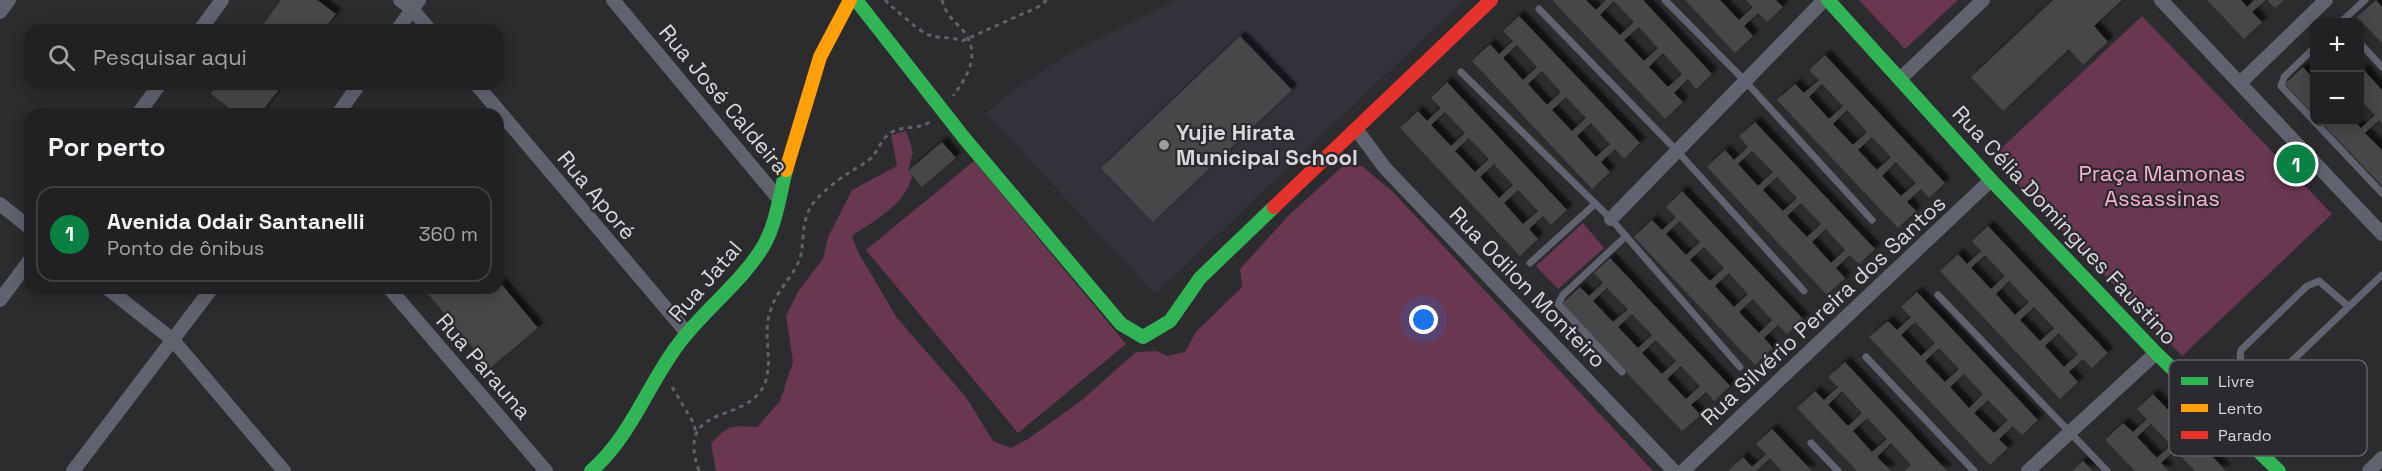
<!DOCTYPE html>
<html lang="pt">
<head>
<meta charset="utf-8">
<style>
  :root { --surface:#212022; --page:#2d2d2f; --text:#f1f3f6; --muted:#a2a3a5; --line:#3e3e40; --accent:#0b8043 }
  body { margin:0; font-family:"Space Grotesk",sans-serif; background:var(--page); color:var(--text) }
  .controls { position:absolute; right:18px; top:18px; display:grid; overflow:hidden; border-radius:12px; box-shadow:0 3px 15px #0003 }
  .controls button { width:54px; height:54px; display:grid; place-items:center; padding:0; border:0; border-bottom:2px solid var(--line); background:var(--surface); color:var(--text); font:30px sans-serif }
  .you { position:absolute; left:1424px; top:320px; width:21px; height:21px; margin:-15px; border:4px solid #fff; border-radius:50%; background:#1a73e8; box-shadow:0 0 0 9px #1a73e833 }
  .badge { display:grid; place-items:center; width:39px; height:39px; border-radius:50%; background:var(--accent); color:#fff; font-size:20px; font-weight:700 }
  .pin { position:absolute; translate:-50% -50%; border:3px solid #fff; box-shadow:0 2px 6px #0006 }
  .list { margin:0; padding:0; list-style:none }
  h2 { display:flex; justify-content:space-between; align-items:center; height:78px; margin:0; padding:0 24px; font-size:26px }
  h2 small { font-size:20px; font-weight:400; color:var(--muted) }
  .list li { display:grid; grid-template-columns:39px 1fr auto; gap:18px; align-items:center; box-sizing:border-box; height:96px; margin:0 12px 12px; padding:0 12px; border:2px solid var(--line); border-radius:18px }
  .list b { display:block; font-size:22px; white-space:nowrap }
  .list p { margin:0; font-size:20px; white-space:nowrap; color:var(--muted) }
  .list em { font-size:20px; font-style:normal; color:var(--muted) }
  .icon { flex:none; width:33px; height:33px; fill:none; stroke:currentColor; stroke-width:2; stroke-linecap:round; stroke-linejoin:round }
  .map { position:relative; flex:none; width:2382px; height:471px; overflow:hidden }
  .search { position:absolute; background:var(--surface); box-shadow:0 3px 15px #0003; left:24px; top:24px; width:480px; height:66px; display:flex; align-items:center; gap:15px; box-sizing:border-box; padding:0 21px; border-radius:18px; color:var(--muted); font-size:22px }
  .panel { position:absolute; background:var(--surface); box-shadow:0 3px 15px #0003; left:24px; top:108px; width:480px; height:186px; border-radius:18px }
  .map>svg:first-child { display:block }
  .built { fill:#35313b }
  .green { fill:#6a3750 }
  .building { fill:#474648; fill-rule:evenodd; filter:url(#shadow) }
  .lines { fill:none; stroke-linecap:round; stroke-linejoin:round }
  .path { stroke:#616169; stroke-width:3; stroke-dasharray:4.5 4.5; stroke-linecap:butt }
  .lane { stroke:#60626e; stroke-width:7 }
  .street { stroke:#60626e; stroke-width:14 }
  .fast { stroke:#30b455; stroke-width:14 }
  .slow { stroke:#ff9f0a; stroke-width:14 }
  .jam { stroke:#e5322d; stroke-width:14 }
  .poi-dot { fill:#9c9b9e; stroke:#2b2a2f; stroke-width:2 }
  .labels { text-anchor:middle; stroke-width:4.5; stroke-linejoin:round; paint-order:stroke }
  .street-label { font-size:22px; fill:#d8d7da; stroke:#2b2a2f }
  .poi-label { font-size:22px; font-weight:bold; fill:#d8d7da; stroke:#2b2a2f; text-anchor:start }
  .park-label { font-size:22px; fill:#fcb1d1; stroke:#2b2a2f }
  .key { fill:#2b2a2f; stroke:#5f5e62; stroke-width:1.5 }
  .key-label { font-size:16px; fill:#d8d7da }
</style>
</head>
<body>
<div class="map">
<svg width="2382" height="471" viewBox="0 0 2382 471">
  <defs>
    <filter id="shadow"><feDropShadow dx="5.5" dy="-5.5" stdDeviation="1.5" flood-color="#0009"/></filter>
  </defs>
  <rect width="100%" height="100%" fill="#2c2b2e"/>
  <!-- built -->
  <path class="built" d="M 1176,0 L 1464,0 L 1155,294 L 986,113 L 1012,91 L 1068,54 Z"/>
  <!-- green -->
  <path class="green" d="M 1859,0 L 1958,0 L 1905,49 Z
    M 2142,16 L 2332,214 L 2182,356 L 1992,157 Z
    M 906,131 L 913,152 L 908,171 L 912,176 C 905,205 875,220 852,236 L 858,252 L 897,318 L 966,397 L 993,441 L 1011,448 L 1028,439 L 1082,400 L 1136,352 L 1157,351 L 1167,356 L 1185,352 L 1196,332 L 1242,287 L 1240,269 L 1290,214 L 1343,166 L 1362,166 L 1393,192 L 1653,471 L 716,471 L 711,444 C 727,425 732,425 757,427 L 780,401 L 793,362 L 786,316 L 799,290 L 823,259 L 828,237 L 852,190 L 897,166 L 891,135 Z
    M 974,161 L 1126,344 L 1018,433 L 866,250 Z
    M 1583,223 L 1604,248 L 1558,289 L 1536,266 Z"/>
  <!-- building -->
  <path class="building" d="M 281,0 L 317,0 L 336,14 L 323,30 L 259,30 Z
    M 1552,0 L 1586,0 L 1596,10 L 1606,0 L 1643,0 L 1712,74 L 1696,89 L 1688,79 L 1674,93 L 1683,102 L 1665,119 ZM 1614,1 L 1634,22 L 1620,35 L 1600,15 ZM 1639,27 L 1658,48 L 1644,61 L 1624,40 ZM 1663,53 L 1682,74 L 1668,87 L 1649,67 Z
    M 1685,0 L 1720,0 L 1739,20 L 1753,7 L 1746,0 L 1776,0 L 1783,7 L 1767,22 L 1758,13 L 1744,26 L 1753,36 L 1735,53 Z
    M 2053,0 L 2122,0 L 2094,26 L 2108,42 L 2083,65 L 2069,49 L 2003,111 L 1971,77 Z
    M 2207,0 L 2241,0 L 2247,7 L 2254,0 L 2266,0 L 2252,12 L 2262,22 L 2244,39 Z
    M 2267,0 L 2284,0 L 2275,8 Z
    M 2376,0 L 2382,7 L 2382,43 L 2357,17 Z
    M 1519,16 L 1640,143 L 1624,159 L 1615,149 L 1601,162 L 1610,172 L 1592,189 L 1472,61 L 1490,44 L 1499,54 L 1513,41 L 1503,31 ZM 1517,45 L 1537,67 L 1523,80 L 1503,58 ZM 1542,71 L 1561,92 L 1547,105 L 1528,84 ZM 1566,97 L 1586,118 L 1572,131 L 1552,110 ZM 1591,123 L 1610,144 L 1596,157 L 1577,136 Z
    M 1240,36 L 1292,90 L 1153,222 L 1101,168 Z
    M 1825,55 L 1945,183 L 1929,198 L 1921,189 L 1907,202 L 1916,211 L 1898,228 L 1777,100 L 1795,84 L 1804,93 L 1819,80 L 1809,70 ZM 1822,84 L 1843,106 L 1829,119 L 1809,97 ZM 1847,110 L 1867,132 L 1853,145 L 1833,124 ZM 1872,137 L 1891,157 L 1877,170 L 1858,150 ZM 1896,162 L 1916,183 L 1901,196 L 1882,176 Z
    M 2360,66 L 2382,90 L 2382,123 L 2379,120 L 2365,133 L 2382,150 L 2382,186 L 2321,122 L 2355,122 L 2361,128 L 2375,115 L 2360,99 Z
    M 2303,67 L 2312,77 L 2314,75 L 2314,115 L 2285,84 Z
    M 1447,82 L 1567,210 L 1551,225 L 1543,216 L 1529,229 L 1538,239 L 1520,256 L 1400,128 L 1418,111 L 1427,121 L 1441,108 L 1431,98 ZM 1445,112 L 1465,133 L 1451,146 L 1431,125 ZM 1469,138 L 1489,159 L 1475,172 L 1455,151 ZM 1494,164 L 1513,185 L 1499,198 L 1480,177 ZM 1518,190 L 1538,211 L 1523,224 L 1504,203 Z
    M 218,84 L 283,84 L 260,114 L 237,114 L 211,94 Z
    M 1755,122 L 1875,249 L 1859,264 L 1850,255 L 1836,268 L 1845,278 L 1827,295 L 1707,167 L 1725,150 L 1734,160 L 1748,147 L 1739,136 ZM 1752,151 L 1773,172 L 1758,186 L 1738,164 ZM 1777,177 L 1797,198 L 1783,211 L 1763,190 ZM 1801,203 L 1821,224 L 1807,237 L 1787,216 ZM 1826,229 L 1845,250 L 1831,263 L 1812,242 Z
    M 942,142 L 956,158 L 922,187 L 908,171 Z
    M 1682,191 L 1803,319 L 1787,334 L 1778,325 L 1764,338 L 1773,348 L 1755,365 L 1634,237 L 1652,220 L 1662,230 L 1676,217 L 1666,207 ZM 1680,221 L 1700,242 L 1686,255 L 1666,234 ZM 1704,247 L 1724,268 L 1710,281 L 1690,260 ZM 1729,273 L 1748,294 L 1734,307 L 1715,286 ZM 1753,299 L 1772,320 L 1759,333 L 1739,312 Z
    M 1988,226 L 2108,353 L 2092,368 L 2083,359 L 2069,372 L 2078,382 L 2060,399 L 1940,271 L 1958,254 L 1967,264 L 1981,251 L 1972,241 ZM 1985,255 L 2005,276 L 1991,289 L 1971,268 ZM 2009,281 L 2029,302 L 2015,315 L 1996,294 ZM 2034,307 L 2054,328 L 2040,341 L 2020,320 ZM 2059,333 L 2078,354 L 2064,367 L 2045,346 Z
    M 1610,258 L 1730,386 L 1714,401 L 1706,392 L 1691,405 L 1701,415 L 1682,431 L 1562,304 L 1580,287 L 1589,296 L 1603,283 L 1594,273 ZM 1607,288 L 1628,309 L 1613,322 L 1593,301 ZM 1632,314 L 1652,335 L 1638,348 L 1618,327 ZM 1656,340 L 1676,361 L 1662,374 L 1642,353 ZM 1681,366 L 1700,386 L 1686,399 L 1667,379 Z
    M 498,280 L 538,328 L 490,368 L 423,288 L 498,288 Z
    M 1917,292 L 2038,420 L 2022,435 L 2013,426 L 1999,439 L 2008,448 L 1990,465 L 1869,337 L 1888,321 L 1897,330 L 1911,317 L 1901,307 ZM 1915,322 L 1935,343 L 1921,356 L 1901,335 ZM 1939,348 L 1959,369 L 1945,382 L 1925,361 ZM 1964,374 L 1983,394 L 1969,408 L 1950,387 ZM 1988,400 L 2008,420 L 1994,433 L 1974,413 Z
    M 1845,362 L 1947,471 L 1904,471 L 1911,465 L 1891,443 L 1877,457 L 1891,471 L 1857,471 L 1797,408 L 1815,391 L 1824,400 L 1838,387 L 1828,377 ZM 1842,391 L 1862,413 L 1848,426 L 1828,405 ZM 1867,418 L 1887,439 L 1872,452 L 1853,431 Z
    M 2153,394 L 2226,471 L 2195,471 L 2175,450 L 2161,463 L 2169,471 L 2135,471 L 2105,440 L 2123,423 L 2133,432 L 2147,419 L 2137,409 ZM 2151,424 L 2171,445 L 2157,458 L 2137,437 Z
    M 1772,429 L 1812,471 L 1782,471 L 1770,458 L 1756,471 L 1728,471 L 1743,457 L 1752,467 L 1766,454 L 1756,444 Z
    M 2083,461 L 2093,471 L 2072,471 Z"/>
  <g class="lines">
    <!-- path -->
    <path class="path" d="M 885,0 C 892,7 921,33 929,35 C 940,39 951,36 962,41 L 1038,7 L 1047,0
      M 942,0 C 946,14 950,17 960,27 C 982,51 970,73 953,96
      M 672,387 L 693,422 L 696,432
      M 699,471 C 675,402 743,425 763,387 C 775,365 762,336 770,312 C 775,293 791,279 799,261 C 805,247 800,227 810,208 C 816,197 836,181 847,174 C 855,168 866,164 873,156 C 878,150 882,139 889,134 C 902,124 918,131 931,121"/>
    <!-- lane -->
    <path class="lane" d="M 1665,0 L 1746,82 L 1872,220
      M 1539,9 L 1678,152 L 1804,291
      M 2341,22 L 2365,0
      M 2360,43 L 2382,67
      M 2314,48 L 2284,77 L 2281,86 L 2382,193
      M 1461,72 L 1611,219 L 1740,367
      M 1530,263 L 1595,204
      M 1938,295 L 2107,471
      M 1866,357 L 1974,471
      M 1622,372 L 1558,304 L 1563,295 L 1626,236
      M 2262,390 C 2251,378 2237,368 2241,350 L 2307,286 L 2319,281 L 2348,306
      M 2230,420 L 2382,275
      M 1811,443 L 1838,471"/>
    <!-- street -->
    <path class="street" d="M 400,0 L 412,9 L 430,30
      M 613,0 L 778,198
      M 2161,0 L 2382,234
      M 0,12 L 9,0
      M 200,30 L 222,0
      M 397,30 L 419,0
      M 1900,79 L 1983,0
      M 2240,83 L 2326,0
      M 476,84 L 687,333
      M 138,114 L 160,84
      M 338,114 L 359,84
      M 1356,129 L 1385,168 L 1674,471
      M 0,204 L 30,228
      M 1611,219 L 1824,0
      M 107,288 L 173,340 L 284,471
      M 389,288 L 546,471
      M 0,300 L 30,260
      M 73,471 L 212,288
      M 1683,471 L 1991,180
      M 2028,471 L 2156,353
      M 2369,471 L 2382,458"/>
    <!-- fast -->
    <path class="fast" d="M 856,0 L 965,139 L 1121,324 L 1143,337 L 1170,321 L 1200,278 L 1274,207
      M 1828,0 L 1991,180 L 2156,353 L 2279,471
      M 591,471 C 631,436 646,388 677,346 C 703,310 741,284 764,245 C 776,224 780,194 786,170"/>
    <!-- slow -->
    <path class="slow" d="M 786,170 L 820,57 L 850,0"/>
    <!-- jam -->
    <path class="jam" d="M 1274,207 L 1491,0"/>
  </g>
  <!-- markers -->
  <circle class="poi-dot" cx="1164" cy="145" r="6"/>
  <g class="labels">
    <!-- street labels -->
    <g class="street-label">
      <text transform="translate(724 99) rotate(50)" y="8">Rua José Caldeira</text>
      <text transform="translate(597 195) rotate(50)" y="8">Rua Aporé</text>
      <text transform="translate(2065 225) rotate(47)" y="8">Rua Célia Domingues Faustino</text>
      <text transform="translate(705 281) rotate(-49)" y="8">Rua Jatal</text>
      <text transform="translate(1528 287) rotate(46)" y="8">Rua Odilon Monteiro</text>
      <text transform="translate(1823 310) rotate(-43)" y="8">Rua Silvério Pereira dos Santos</text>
      <text transform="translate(484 366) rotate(49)" y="8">Rua Parauna</text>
    </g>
    <!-- poi labels -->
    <g class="poi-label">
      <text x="1176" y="140">Yujie Hirata<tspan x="1176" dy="25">Municipal School</tspan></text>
    </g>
    <!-- park labels -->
    <g class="park-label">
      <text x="2162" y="181">Praça Mamonas<tspan x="2162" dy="25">Assassinas</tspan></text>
    </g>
  </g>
  <!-- legend -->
  <rect x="2169" y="360" width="198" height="96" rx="9" class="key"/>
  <rect x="2181" y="377" width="27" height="8" fill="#30b455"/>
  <rect x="2181" y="404" width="27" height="8" fill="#ff9f0a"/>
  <rect x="2181" y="431" width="27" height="8" fill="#e5322d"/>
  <g class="key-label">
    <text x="2218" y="387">Livre</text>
    <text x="2218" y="414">Lento</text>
    <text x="2218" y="441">Parado</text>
  </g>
</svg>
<div class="controls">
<button>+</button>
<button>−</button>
</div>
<div class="you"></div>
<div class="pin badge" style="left:2296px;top:164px">1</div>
<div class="search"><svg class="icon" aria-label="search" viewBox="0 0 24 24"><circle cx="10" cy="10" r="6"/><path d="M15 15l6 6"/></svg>Pesquisar aqui</div>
<section class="panel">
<h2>Por perto<small></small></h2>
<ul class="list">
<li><span class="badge">1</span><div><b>Avenida Odair Santanelli</b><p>Ponto de ônibus</p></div><em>360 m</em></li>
</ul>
</section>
</div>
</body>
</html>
